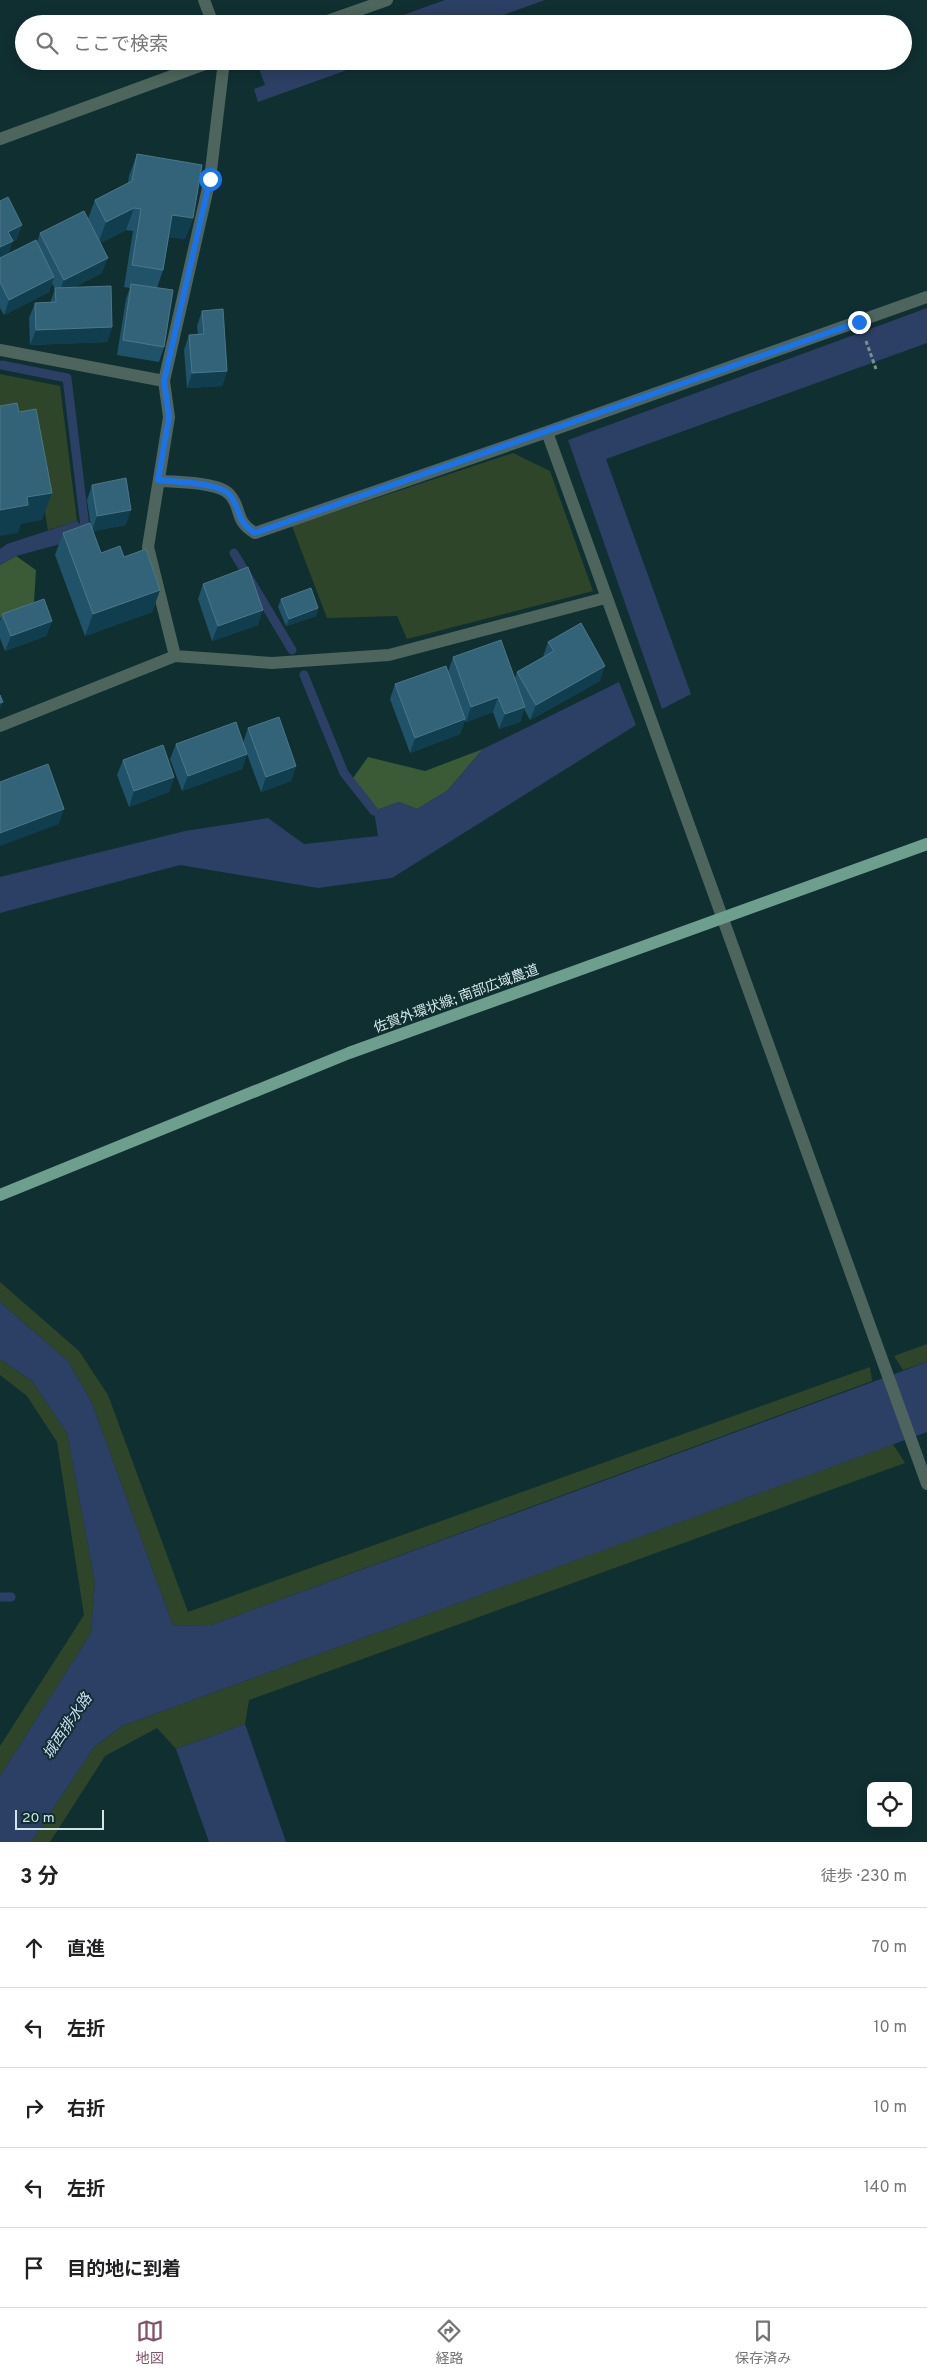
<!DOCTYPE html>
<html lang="ja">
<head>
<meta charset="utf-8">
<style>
  :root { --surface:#fff; --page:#f6f6f6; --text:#202124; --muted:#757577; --line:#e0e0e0; --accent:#845269 }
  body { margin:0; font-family:Overpass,"Noto Sans JP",sans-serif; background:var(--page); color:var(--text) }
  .controls { position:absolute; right:15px; bottom:15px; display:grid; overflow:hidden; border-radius:8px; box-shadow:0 2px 12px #0003 }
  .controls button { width:45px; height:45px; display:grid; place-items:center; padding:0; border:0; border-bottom:1px solid var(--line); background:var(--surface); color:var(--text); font:25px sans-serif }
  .scale { position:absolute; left:15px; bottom:12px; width:89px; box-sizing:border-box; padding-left:5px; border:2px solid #d3e4e6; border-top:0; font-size:14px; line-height:18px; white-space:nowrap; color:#d3e4e6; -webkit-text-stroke:4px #102f31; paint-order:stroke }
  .stop { position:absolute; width:15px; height:15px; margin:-11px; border:4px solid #1a73e8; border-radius:50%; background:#fff }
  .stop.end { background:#1a73e8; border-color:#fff; box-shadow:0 1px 5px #0008 }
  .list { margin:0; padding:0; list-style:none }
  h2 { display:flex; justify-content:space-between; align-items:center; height:65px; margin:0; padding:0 20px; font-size:21px }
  h2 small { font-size:16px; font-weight:400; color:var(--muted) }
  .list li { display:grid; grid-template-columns:32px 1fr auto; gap:15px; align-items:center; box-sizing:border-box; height:80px; padding:0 20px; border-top:1px solid var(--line) }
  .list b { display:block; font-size:19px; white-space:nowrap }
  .list em { font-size:16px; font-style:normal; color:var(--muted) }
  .icon { flex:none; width:28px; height:28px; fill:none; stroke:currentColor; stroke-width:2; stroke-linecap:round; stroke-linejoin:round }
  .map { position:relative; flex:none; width:927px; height:1842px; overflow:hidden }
  .search { position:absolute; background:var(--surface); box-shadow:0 2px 12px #0003; left:15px; right:15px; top:15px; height:55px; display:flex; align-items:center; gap:12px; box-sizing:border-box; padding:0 18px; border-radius:28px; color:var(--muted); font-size:19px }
  .sheet { height:465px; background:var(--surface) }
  nav { display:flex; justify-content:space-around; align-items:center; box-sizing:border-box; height:70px; border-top:1px solid var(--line); background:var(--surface); font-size:14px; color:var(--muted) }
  nav a { display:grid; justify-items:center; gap:2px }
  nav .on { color:var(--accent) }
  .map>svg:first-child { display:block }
  .green { fill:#2e452a }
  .forest { fill:#3b5a36 }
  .water { fill:#2c3f64 }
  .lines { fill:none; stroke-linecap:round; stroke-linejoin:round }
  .stream { stroke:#2c3f64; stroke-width:9 }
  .path { stroke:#799092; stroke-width:3; stroke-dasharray:4 2.5; stroke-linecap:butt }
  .minor { stroke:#4d655c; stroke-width:12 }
  .primary { stroke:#6e9f8e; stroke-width:12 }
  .wall { fill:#20536a }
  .shaded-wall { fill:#113e4e }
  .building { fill:#336378; stroke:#4c7789 }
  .route { stroke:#1a73e8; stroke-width:6 }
  .labels { text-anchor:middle; stroke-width:4; stroke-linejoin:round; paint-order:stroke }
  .street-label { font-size:14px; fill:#d3e4e6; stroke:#102f31 }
  .water-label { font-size:15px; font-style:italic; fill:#cedcf7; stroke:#102f31 }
</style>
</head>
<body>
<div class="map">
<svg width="927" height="1842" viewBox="0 0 927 1842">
  <rect width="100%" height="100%" fill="#102f31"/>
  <!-- green -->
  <path class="green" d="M 0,374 L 60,386 L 77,521 L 48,530 L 28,415 L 0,418 Z
    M 513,453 L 550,471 L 593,591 L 407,639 L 397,616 L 327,618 L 292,526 Z
    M 0,1282 L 79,1351 L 108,1395 L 188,1612 L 870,1367 L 872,1381 L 211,1625 L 173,1626 L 92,1403 L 68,1361 L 0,1302 Z
    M 927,1344 L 927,1362 L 903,1370 L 894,1356 Z
    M 0,1359 L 32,1381 L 67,1433 L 95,1583 L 91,1633 L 0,1776 L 0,1746 L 84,1615 L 57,1442 L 27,1396 L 0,1375 Z
    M 893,1444 L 905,1463 L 249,1700 L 245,1724 L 176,1749 L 157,1728 L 105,1756 L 50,1842 L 31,1842 L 94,1747 L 122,1726 Z"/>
  <!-- forest -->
  <path class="forest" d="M 16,556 L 36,570 L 34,602 L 0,618 L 0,565 Z
    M 483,749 L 447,791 L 417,809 L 399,802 L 374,811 L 348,785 L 368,757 L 425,771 Z"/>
  <!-- water -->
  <path class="water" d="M 445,0 L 545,0 L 478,24 L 378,24 Z
    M 272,61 L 372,61 L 258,102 L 254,89 L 265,85 L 258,66 Z
    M 927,308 L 927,343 L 606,459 L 691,694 L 662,709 L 568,440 Z
    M 77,521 L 90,536 L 16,556 L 0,565 L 0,549 L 7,544 Z
    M 619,682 L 636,725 L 392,878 L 318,888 L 180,865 L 0,913 L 0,877 L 185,831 L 268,818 L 304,844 L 378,836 L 374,811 L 399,802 L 417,809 L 447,791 L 483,749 Z
    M 0,1302 L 68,1361 L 92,1403 L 173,1626 L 211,1625 L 927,1362 L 927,1432 L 122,1726 L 94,1747 L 31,1842 L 0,1842 L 0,1776 L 91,1633 L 95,1583 L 67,1433 L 32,1381 L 0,1359 Z
    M 245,1724 L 286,1842 L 209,1842 L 176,1749 Z"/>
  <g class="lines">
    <!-- stream -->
    <path class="stream" d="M 2,365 L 67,378 L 85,527 L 77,530
      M 234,553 L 292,650
      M 304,675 L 344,773 L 374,811
      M 0,1597 L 11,1597"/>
    <!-- path -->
    <path class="path" d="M 866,341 L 876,369"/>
    <!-- minor -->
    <path class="minor" d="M 204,0 L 213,24
      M 319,24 L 387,0
      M 0,139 L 213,61
      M 927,297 L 547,432 L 927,1484
      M 0,350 L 164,381
      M 159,481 C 176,482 220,482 230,495 C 242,508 234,521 255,533 L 547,432
      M 175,656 L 148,547 L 169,417 L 164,381 L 210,179 L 224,61
      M 0,726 L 175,656 L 272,663 L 389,655 L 605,598"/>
    <!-- primary -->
    <path class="primary" d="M 0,1195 L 349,1053 L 927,844"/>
  </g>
  <!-- wall -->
  <path class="wall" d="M 137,154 L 193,218 L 185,239 L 169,237 L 163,270 L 157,288 L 164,347 L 159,362 L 117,355 L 126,299 L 130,288 L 124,287 L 133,231 L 126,230 L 100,243 L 102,273 L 74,287 L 112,327 L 107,342 L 30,345 L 29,318 L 35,303 L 50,303 L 55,289 L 52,283 L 49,292 L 4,315 L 0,308 L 0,201 L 22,225 L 16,240 L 12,242 L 8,254 L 37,242 L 40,233 L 88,219 L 95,200 L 128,183 L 129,176 Z
    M 202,311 L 227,371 L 222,386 L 187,388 L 184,350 L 189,335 L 198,335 L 197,326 Z
    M 92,485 L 126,525 L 93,531 L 101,553 L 124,557 L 160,590 L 152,612 L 85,636 L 55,555 L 63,533 L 91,527 L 87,500 Z
    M 203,584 L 258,625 L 212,641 L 198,599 Z
    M 281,599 L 318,608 L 316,616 L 286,626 L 278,607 Z
    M 2,614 L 52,621 L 46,636 L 5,651 L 0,638 L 0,621 Z
    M 548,642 L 600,681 L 530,720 L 524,709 L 520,722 L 499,729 L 493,712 L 466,722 L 465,720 L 460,734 L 410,753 L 390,699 L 395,684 L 448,672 L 453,657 L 515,678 L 517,672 L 543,657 Z
    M 248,728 L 296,766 L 291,781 L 261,792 L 247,754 L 242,769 L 182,791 L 170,759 L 176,744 L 243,743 Z
    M 123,760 L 174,777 L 169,792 L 129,807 L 117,775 Z"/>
  <!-- shaded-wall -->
  <path class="shaded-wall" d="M 134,208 L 126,230 L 98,244 L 106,222 Z
    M 172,215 L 193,218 L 185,239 L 164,236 Z
    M 22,225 L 16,240 L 12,242 L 7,256 L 0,259 L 0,247 L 8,232 Z
    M 108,258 L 102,273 L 58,295 L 64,280 Z
    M 54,277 L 49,292 L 4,315 L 9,300 Z
    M 112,327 L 107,342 L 30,345 L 36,330 Z
    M 227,371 L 222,386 L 187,388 L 192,373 Z
    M 52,493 L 42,520 L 21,524 L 18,533 L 0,536 L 0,510 L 27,497 Z
    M 131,510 L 126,525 L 92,531 L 97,516 Z
    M 160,590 L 152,612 L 85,636 L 93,614 Z
    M 318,608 L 316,616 L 286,626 L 289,619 Z
    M 263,610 L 258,625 L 212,641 L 218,626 Z
    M 52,621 L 46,636 L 5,651 L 11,636 Z
    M 605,666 L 600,681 L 530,720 L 536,705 Z
    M 498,697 L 493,712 L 466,722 L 471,707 Z
    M 3,702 L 0,710 L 0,703 Z
    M 525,707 L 520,722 L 499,729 L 505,714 Z
    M 465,719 L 460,734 L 410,753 L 415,738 Z
    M 247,754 L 242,769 L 182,791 L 188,776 Z
    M 296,766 L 291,781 L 261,792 L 266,777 Z
    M 174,777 L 169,792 L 129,807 L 134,791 Z
    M 64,809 L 59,824 L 0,846 L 0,833 Z"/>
  <!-- building -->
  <path class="building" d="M 137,154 L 202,165 L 193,218 L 172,215 L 163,270 L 132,265 L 141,209 L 134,208 L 106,222 L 95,200 L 132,181 Z
    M 8,197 L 22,225 L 8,232 L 13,241 L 0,247 L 0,201 Z
    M 84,211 L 108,258 L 64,280 L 40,233 Z
    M 36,240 L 54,277 L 9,300 L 0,282 L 0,258 Z
    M 131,284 L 173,290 L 164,347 L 123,340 Z
    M 111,286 L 112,327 L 36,330 L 35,303 L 56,302 L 55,288 Z
    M 223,309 L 227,371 L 192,373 L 189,335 L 204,334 L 202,311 Z
    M 17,403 L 19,412 L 36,409 L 52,493 L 27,497 L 28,505 L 0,510 L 0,406 Z
    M 126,478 L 131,510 L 97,516 L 92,485 Z
    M 90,523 L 101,553 L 120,546 L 124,557 L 146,549 L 160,590 L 93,614 L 63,533 Z
    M 248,567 L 263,610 L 218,626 L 203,584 Z
    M 311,588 L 318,608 L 289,619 L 281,599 Z
    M 44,599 L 52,621 L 11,636 L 2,614 Z
    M 581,623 L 605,666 L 536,705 L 517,672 L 554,651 L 548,642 Z
    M 501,640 L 525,707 L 505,714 L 498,697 L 471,707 L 453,657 Z
    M 446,666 L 465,719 L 415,738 L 395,684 Z
    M 0,695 L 3,702 L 0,703 Z
    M 279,717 L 296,766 L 266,777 L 248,728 Z
    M 236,722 L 247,754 L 188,776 L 176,744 Z
    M 163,745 L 174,777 L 134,791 L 123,760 Z
    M 48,764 L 64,809 L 0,833 L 0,782 Z"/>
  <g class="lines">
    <!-- route -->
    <path class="route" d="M 210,179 L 164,381 L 169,417 L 158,480 C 176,482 224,482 232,498 C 241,513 238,523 255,533 L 859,322"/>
  </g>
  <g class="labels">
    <!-- street labels -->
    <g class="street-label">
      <text transform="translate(456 998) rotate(-20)" y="5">佐賀外環状線; 南部広域農道</text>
    </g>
    <!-- water labels -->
    <g class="water-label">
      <text transform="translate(67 1726) rotate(-56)" y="5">城西排水路</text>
    </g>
  </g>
</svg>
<div class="controls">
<button><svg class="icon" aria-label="locate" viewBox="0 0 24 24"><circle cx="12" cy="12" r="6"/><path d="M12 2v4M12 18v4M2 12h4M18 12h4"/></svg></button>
</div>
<div class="scale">20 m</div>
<div class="stop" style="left:210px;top:179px"></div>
<div class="stop end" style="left:859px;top:322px"></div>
<div class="search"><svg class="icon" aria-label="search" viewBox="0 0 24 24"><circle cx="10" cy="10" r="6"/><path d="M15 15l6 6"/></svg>ここで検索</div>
</div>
<section class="sheet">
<h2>3 分<small>徒歩 · 230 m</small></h2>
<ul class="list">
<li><svg class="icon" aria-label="ahead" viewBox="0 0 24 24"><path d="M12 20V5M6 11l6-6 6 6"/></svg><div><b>直進</b></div><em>70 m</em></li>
<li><svg class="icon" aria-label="left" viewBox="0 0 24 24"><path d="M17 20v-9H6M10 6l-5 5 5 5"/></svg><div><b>左折</b></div><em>10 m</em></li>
<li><svg class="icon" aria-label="right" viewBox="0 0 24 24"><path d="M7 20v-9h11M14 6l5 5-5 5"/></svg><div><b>右折</b></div><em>10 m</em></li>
<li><svg class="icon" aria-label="left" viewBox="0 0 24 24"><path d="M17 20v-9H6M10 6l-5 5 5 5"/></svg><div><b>左折</b></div><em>140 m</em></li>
<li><svg class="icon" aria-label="arrive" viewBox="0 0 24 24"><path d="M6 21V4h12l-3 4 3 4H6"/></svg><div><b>目的地に到着</b></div></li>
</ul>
</section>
<nav>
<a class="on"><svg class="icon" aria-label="map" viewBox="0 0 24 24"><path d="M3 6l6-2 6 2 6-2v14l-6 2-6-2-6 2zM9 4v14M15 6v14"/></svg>地図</a>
<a><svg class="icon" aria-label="directions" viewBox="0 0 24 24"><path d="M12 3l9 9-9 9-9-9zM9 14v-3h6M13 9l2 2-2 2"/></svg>経路</a>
<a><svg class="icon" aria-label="saved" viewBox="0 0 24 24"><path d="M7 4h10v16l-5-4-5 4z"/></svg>保存済み</a>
</nav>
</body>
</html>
